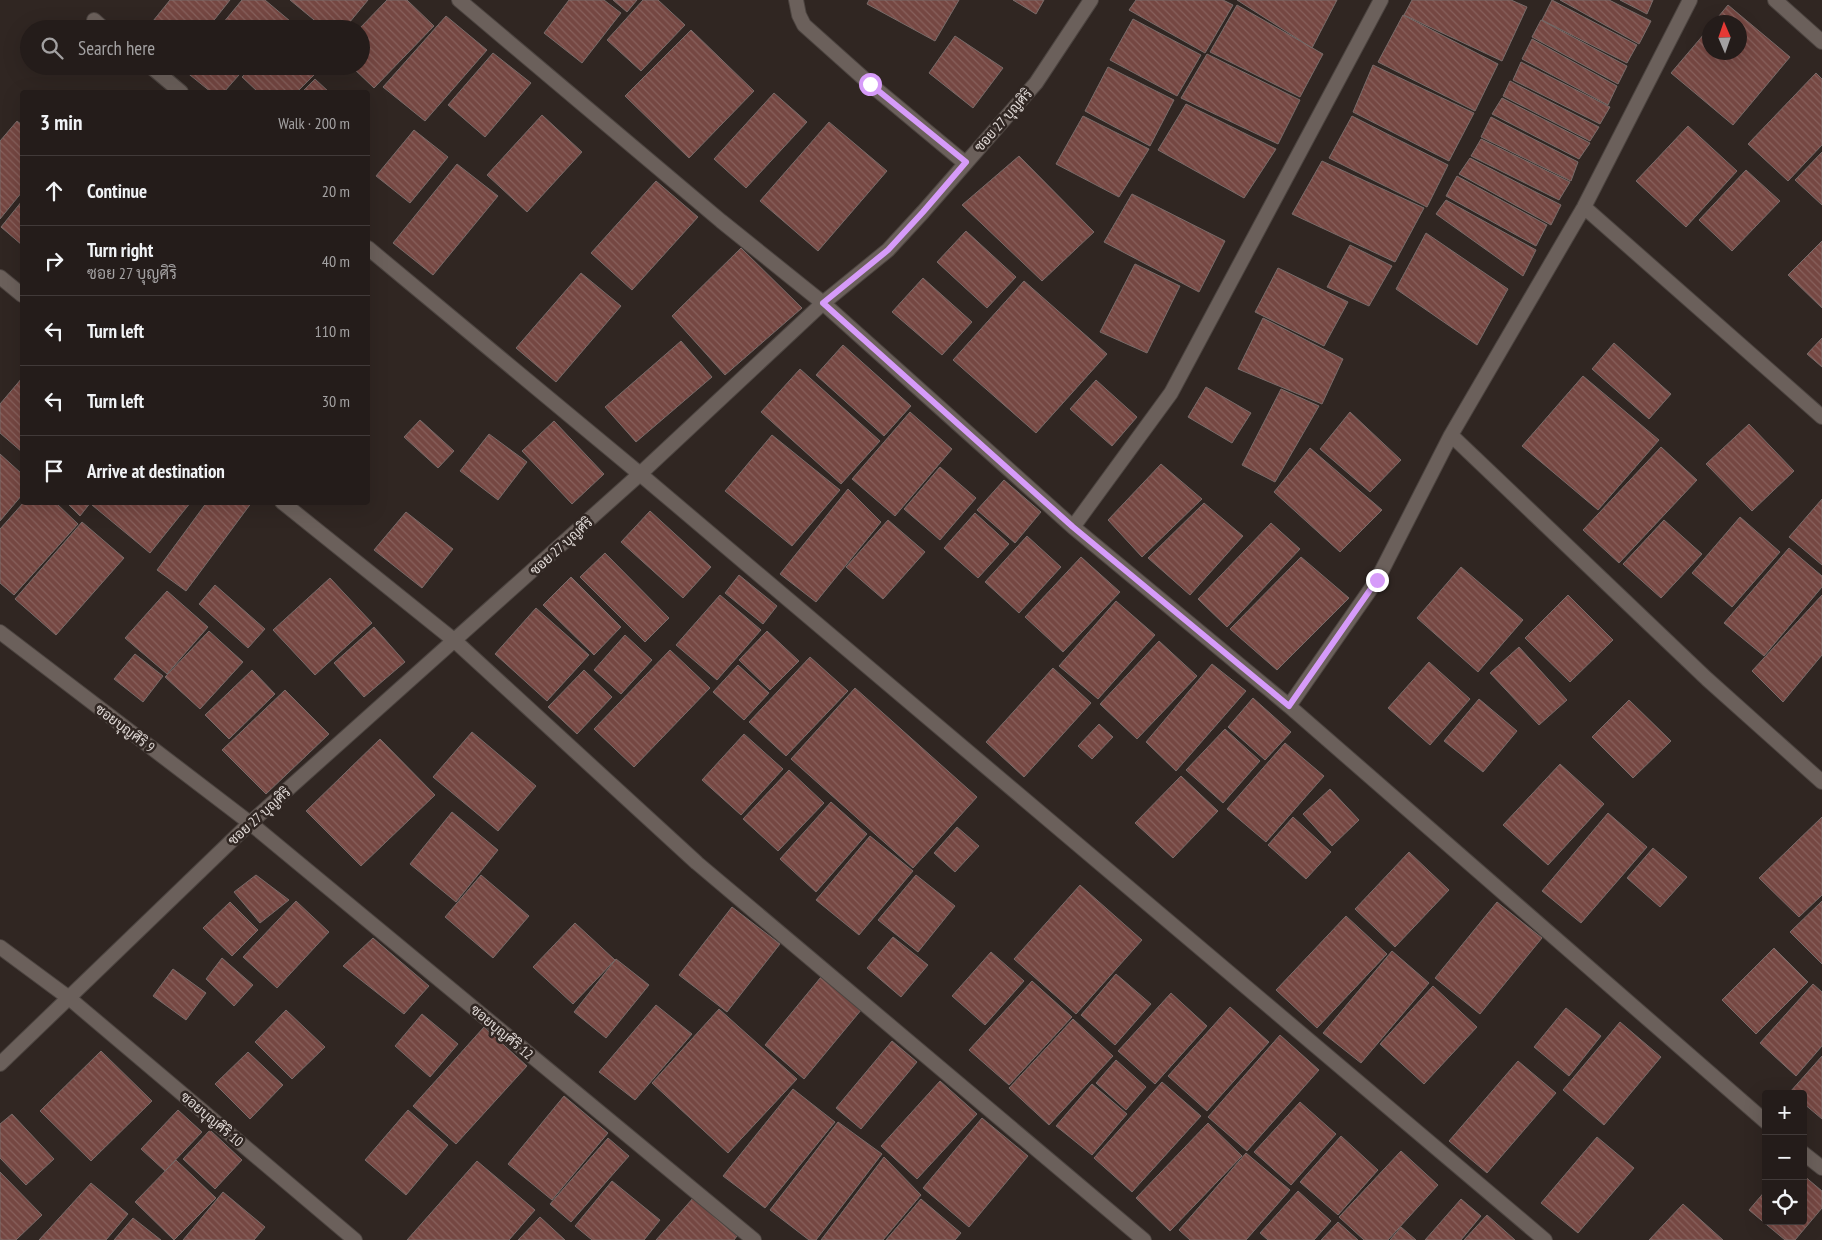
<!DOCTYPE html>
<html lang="en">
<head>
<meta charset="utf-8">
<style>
  :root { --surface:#241c1a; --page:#2c2523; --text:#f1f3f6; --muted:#a3a1a2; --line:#413a39 }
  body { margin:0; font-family:"PT Sans Narrow",Sarabun,sans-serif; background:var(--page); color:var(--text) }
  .controls { position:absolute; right:15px; bottom:15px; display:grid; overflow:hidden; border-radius:5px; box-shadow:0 5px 20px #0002 }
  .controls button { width:45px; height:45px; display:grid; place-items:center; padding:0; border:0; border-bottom:1px solid var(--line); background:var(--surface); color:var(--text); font:25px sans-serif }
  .compass { position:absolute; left:1702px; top:15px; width:45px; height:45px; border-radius:50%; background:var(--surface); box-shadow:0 5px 20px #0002; rotate:358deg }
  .stop { position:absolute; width:15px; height:15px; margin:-11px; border:4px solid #d69bf9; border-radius:50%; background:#fff }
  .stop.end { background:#d69bf9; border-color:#fff; box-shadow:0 1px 5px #0008 }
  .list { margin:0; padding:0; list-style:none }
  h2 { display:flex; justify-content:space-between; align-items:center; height:65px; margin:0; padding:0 20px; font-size:21px }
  h2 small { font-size:16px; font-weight:400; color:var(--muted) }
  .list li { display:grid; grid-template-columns:32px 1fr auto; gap:15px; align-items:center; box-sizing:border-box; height:70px; padding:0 20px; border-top:1px solid var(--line) }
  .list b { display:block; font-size:19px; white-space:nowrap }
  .list p { margin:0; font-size:16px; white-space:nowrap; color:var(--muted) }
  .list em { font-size:16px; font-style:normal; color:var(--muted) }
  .icon { flex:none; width:28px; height:28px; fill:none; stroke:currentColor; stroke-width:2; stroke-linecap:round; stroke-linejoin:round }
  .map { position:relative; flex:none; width:1822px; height:1240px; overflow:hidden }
  .search { position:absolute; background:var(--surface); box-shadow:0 5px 20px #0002; left:20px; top:20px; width:350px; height:55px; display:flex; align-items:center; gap:12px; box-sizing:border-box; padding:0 18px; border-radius:28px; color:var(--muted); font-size:19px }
  .panel { position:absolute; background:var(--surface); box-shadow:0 5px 20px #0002; left:20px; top:90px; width:350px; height:415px; border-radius:5px }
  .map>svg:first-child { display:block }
  .building { fill:url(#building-back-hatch); stroke:#786b69 }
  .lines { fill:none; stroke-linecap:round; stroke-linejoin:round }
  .minor-casing { stroke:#4c4440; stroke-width:16 }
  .minor { stroke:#6b605b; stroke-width:14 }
  .route { stroke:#d69bf9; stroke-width:6 }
  .labels { text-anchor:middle; stroke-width:5; stroke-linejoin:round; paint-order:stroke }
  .street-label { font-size:14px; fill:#e0d9d6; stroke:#302622 }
</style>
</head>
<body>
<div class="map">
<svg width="1822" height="1240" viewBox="0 0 1822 1240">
  <defs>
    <pattern id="building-back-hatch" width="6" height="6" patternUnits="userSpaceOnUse" patternTransform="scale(1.25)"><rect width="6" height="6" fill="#754742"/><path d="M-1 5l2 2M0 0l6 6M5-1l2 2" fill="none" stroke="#88615d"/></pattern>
  </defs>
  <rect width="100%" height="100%" fill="#302622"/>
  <!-- building -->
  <path class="building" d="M 170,0 L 230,0 L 207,29 L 152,29 L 149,26 Z
    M 242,0 L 265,0 L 290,21 L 283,29 L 218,29 Z
    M 290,0 L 368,0 L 344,29 L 325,29 Z
    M 387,0 L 407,0 L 434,26 L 374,88 L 351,66 L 361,66 L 361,29 L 359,29 Z
    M 569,0 L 604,0 L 621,13 L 582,63 L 544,33 Z
    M 613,0 L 637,0 L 627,12 Z
    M 643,0 L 658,0 L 685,25 L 641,71 L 607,40 Z
    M 869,0 L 959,0 L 935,41 L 867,4 Z
    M 1013,0 L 1044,0 L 1036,14 Z
    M 1136,0 L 1223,0 L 1233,5 L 1205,53 L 1129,10 Z
    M 1237,0 L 1337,0 L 1312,48 Z
    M 1412,0 L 1511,0 L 1527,7 L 1502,61 L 1404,15 Z
    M 1552,0 L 1637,45 L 1627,63 L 1542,20 Z
    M 1560,0 L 1609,0 L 1651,21 L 1639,44 Z
    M 1620,0 L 1653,0 L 1647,14 Z
    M 1237,5 L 1323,54 L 1300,97 L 1210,52 Z
    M 1728,5 L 1790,57 L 1733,125 L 1671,73 L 1710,27 L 1710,52 L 1740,52 L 1740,22 L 1714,22 Z
    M 1403,15 L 1498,64 L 1475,111 L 1378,62 Z
    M 446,16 L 487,50 L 425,121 L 383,87 Z
    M 1133,19 L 1201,55 L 1177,96 L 1110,60 Z
    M 1541,20 L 1627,66 L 1618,84 L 1532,37 Z
    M 691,30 L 754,91 L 689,158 L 625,96 Z
    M 955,36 L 1003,68 L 973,108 L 929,73 Z
    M 1532,39 L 1617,86 L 1608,105 L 1522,59 Z
    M 493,53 L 531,83 L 485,137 L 448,105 Z
    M 1207,54 L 1300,100 L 1278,144 L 1181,98 Z
    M 1521,62 L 1610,107 L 1600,124 L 1513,80 Z
    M 1373,65 L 1474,113 L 1449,161 L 1353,112 Z
    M 189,66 L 245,66 L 246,67 L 224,92 L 211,92 L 185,71 Z
    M 253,66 L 323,66 L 297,92 L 258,92 L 242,77 Z
    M 1108,67 L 1174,100 L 1150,146 L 1085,111 Z
    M 1816,73 L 1822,79 L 1822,145 L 1788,181 L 1748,144 Z
    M 315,79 L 329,92 L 302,92 Z
    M 1510,81 L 1599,127 L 1590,141 L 1503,96 Z
    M 774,93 L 807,122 L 746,188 L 714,159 Z
    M 1502,98 L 1590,143 L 1579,159 L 1492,114 Z
    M 1186,104 L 1276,149 L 1244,198 L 1158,150 Z
    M 542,115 L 582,152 L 527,212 L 487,175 Z
    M 1083,116 L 1149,149 L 1119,197 L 1056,164 Z
    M 1352,116 L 1448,165 L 1427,207 L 1329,158 Z
    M 1491,117 L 1578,162 L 1571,181 L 1481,137 Z
    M 17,121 L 22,125 L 22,192 L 0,219 L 0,141 Z
    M 829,122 L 887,171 L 818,251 L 760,201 Z
    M 1688,126 L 1737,171 L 1686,227 L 1636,181 Z
    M 414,130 L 448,157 L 410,203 L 376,176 Z
    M 1481,139 L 1570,182 L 1559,200 L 1471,156 Z
    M 1822,152 L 1822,205 L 1795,180 Z
    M 1019,156 L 1094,232 L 1042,281 L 962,205 Z
    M 1470,158 L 1561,205 L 1551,225 L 1459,174 Z
    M 1322,161 L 1424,208 L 1395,262 L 1292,214 Z
    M 457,164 L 498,196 L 433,275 L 393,243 Z
    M 1746,170 L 1780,201 L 1732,251 L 1699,220 Z
    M 1457,176 L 1547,225 L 1536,246 L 1446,196 Z
    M 656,181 L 698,217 L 632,290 L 591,253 Z
    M 1132,194 L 1225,241 L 1199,292 L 1104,242 Z
    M 1446,200 L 1536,250 L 1523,276 L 1436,214 Z
    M 22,201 L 22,245 L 1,227 Z
    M 966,231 L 1016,277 L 987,308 L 937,262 Z
    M 1426,233 L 1508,289 L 1477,345 L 1396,289 Z
    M 1822,241 L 1822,308 L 1788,275 Z
    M 1350,245 L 1392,266 L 1369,306 L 1327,287 Z
    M 741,248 L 802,308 L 725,375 L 672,316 Z
    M 1135,264 L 1180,286 L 1147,353 L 1100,332 Z
    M 1278,268 L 1348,302 L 1324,346 L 1255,312 Z
    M 581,273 L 621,306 L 556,382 L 516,348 Z
    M 923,278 L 972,322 L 942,355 L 892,312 Z
    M 1024,281 L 1107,354 L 1036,433 L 953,360 Z
    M 1263,318 L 1343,359 L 1322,404 L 1238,369 Z
    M 1822,338 L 1822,367 L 1807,354 Z
    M 681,341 L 712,377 L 636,442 L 605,407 Z
    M 1614,343 L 1671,394 L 1649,419 L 1592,369 Z
    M 843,345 L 911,406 L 884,436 L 816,375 Z
    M 800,369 L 880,441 L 841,484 L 761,412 Z
    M 1583,376 L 1659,440 L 1598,510 L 1522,446 Z
    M 22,378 L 22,452 L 0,433 L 0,404 Z
    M 1096,380 L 1137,417 L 1112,446 L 1070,409 Z
    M 1206,387 L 1251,413 L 1232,443 L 1188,417 Z
    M 1281,389 L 1319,406 L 1275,482 L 1242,465 Z
    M 910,412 L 952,449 L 895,516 L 852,479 Z
    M 1350,412 L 1401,460 L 1370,492 L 1320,449 Z
    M 420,420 L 454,451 L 438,468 L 404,437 Z
    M 554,421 L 604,474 L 572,504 L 522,451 Z
    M 1749,424 L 1794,471 L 1752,511 L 1706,464 Z
    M 489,434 L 527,462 L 498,500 L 460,471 Z
    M 772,435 L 840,490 L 792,546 L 725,491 Z
    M 1661,447 L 1697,480 L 1619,563 L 1583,530 Z
    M 1310,448 L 1382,510 L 1340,552 L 1274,492 Z
    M 0,454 L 22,474 L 22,495 L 0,521 Z
    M 1161,464 L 1202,499 L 1142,557 L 1108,520 Z
    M 940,467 L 976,498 L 940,540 L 904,509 Z
    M 1004,480 L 1041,512 L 1015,543 L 977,510 Z
    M 848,489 L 881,522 L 816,602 L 780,574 Z
    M 1822,499 L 1822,565 L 1789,537 Z
    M 24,502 L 55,502 L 78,524 L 14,595 L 0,583 L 0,529 Z
    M 66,502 L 91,502 L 80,516 Z
    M 94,502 L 191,502 L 150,553 L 92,505 Z
    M 207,502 L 252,502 L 186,591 L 157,570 Z
    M 1204,503 L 1243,536 L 1190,595 L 1148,558 Z
    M 650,511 L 711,567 L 683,598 L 621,542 Z
    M 406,512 L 453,549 L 422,588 L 374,550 Z
    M 975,513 L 1009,544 L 978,578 L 944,548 Z
    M 1740,517 L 1780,552 L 1732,607 L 1692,573 Z
    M 888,520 L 925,552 L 883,599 L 846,567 Z
    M 1664,520 L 1702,554 L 1661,598 L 1623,564 Z
    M 82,522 L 124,558 L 56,635 L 15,599 Z
    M 1271,523 L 1300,549 L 1227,627 L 1198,599 Z
    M 1027,536 L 1061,567 L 1019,613 L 985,582 Z
    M 1789,548 L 1822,576 L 1822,587 L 1764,656 L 1724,623 Z
    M 605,553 L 669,618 L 645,642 L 580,577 Z
    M 1081,557 L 1120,592 L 1063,652 L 1025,617 Z
    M 1301,557 L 1349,598 L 1277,670 L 1230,629 Z
    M 1461,567 L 1523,620 L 1478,672 L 1417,618 Z
    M 739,575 L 777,606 L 763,624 L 725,593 Z
    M 571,577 L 621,627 L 594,655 L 543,605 Z
    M 330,578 L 372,623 L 315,675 L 273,630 Z
    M 215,585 L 265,629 L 248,648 L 199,604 Z
    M 167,591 L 208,627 L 167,674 L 125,638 Z
    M 720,595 L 761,630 L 717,680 L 676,645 Z
    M 1568,595 L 1613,640 L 1570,682 L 1525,638 Z
    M 1822,595 L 1822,655 L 1783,702 L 1752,671 Z
    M 1116,601 L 1155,635 L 1098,699 L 1059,666 Z
    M 536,608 L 589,655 L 547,701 L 495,654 Z
    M 374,627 L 405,662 L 364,697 L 334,663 Z
    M 209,631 L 243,662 L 200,709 L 165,677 Z
    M 767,631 L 799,661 L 770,690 L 739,660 Z
    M 625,635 L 652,660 L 621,694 L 594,670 Z
    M 1159,641 L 1197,676 L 1137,739 L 1100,704 Z
    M 1519,647 L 1567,700 L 1539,725 L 1490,673 Z
    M 670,650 L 710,688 L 634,767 L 594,729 Z
    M 135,654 L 163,676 L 143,702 L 114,679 Z
    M 810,657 L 848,691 L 786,756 L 749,722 Z
    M 1429,662 L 1470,699 L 1430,745 L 1388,708 Z
    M 1212,664 L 1246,691 L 1176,771 L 1146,742 Z
    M 738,665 L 769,693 L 744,720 L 713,692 Z
    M 1053,668 L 1091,703 L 1024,777 L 986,742 Z
    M 252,670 L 275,694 L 229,739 L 205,715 Z
    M 584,670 L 612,697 L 577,734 L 548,707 Z
    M 855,688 L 977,797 L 913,868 L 791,759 Z
    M 285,690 L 329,734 L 266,794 L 222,750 Z
    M 1253,698 L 1291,732 L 1265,760 L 1228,727 Z
    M 1479,699 L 1517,731 L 1483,772 L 1444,741 Z
    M 1629,700 L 1671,741 L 1633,778 L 1592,737 Z
    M 1099,724 L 1113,737 L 1092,759 L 1078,746 Z
    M 1225,729 L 1260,761 L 1223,803 L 1186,770 Z
    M 472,732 L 536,786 L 498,831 L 433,777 Z
    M 744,734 L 783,769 L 741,815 L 702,780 Z
    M 380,739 L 435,795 L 361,866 L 306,811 Z
    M 1285,743 L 1324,776 L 1266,842 L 1227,809 Z
    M 1560,764 L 1604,804 L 1548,865 L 1503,825 Z
    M 789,770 L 824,803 L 778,851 L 743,819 Z
    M 1181,776 L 1218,811 L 1173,858 L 1135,823 Z
    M 1330,789 L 1359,820 L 1332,846 L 1303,814 Z
    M 831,802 L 867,834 L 816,892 L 780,859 Z
    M 452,812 L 498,850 L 456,902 L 410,864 Z
    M 1608,813 L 1647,847 L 1581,923 L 1542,891 Z
    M 1293,817 L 1331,852 L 1306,879 L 1268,845 Z
    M 1822,817 L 1822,895 L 1799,917 L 1759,878 Z
    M 957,827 L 979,846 L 955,872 L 934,853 Z
    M 870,836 L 913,871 L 859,935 L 816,900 Z
    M 1653,848 L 1687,877 L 1660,907 L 1627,878 Z
    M 1409,852 L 1449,890 L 1395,947 L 1355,909 Z
    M 256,875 L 289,900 L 260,923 L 234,892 Z
    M 481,875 L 529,916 L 493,958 L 445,917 Z
    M 916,875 L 955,906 L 918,952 L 878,920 Z
    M 1080,885 L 1142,940 L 1076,1014 L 1014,959 Z
    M 296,901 L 329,932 L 277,988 L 243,957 Z
    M 1822,901 L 1822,964 L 1790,932 Z
    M 230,902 L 258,930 L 232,956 L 203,928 Z
    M 1497,902 L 1542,938 L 1480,1014 L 1435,978 Z
    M 732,907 L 780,944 L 727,1012 L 679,975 Z
    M 1346,916 L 1387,954 L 1317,1028 L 1276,990 Z
    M 575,923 L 615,960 L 573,1004 L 533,967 Z
    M 893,937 L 928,965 L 901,997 L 867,968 Z
    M 373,938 L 429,986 L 404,1014 L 343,966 Z
    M 1774,948 L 1808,982 L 1756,1034 L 1722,1000 Z
    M 1392,951 L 1429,983 L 1361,1063 L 1323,1033 Z
    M 991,952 L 1024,981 L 985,1025 L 952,996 Z
    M 222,958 L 253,985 L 234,1006 L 206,979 Z
    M 616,959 L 649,985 L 606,1038 L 574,1012 Z
    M 173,969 L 206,993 L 186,1020 L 153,996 Z
    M 1116,974 L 1151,1004 L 1115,1045 L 1081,1015 Z
    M 821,977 L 862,1009 L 804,1079 L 765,1045 Z
    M 1032,981 L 1072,1017 L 1009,1085 L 969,1050 Z
    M 1813,984 L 1822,992 L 1822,1046 L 1796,1076 L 1760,1043 Z
    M 1433,986 L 1477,1027 L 1424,1084 L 1380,1044 Z
    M 1171,993 L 1207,1026 L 1155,1084 L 1118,1051 Z
    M 656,1005 L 692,1034 L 635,1100 L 599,1072 Z
    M 1230,1007 L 1269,1042 L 1207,1111 L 1168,1076 Z
    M 1566,1008 L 1601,1036 L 1569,1076 L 1534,1047 Z
    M 719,1009 L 797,1079 L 728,1153 L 652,1083 Z
    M 286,1010 L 325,1047 L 292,1079 L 255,1042 Z
    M 422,1014 L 458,1044 L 430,1077 L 395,1046 Z
    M 1073,1019 L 1113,1056 L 1049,1125 L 1009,1088 Z
    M 1620,1022 L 1661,1057 L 1604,1125 L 1563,1090 Z
    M 484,1027 L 527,1066 L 456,1144 L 413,1106 Z
    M 1280,1035 L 1319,1070 L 1247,1151 L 1208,1117 Z
    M 892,1041 L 917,1062 L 861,1129 L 836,1108 Z
    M 101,1051 L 152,1101 L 91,1161 L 40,1111 Z
    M 248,1052 L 283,1085 L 250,1119 L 215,1084 Z
    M 1822,1056 L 1822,1119 L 1803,1103 L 1803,1094 L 1792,1094 L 1790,1092 Z
    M 1116,1060 L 1146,1087 L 1126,1110 L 1096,1083 Z
    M 1518,1061 L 1556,1093 L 1487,1173 L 1449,1141 Z
    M 940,1081 L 977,1114 L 917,1179 L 881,1146 Z
    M 1162,1082 L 1201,1116 L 1132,1192 L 1094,1158 Z
    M 1092,1084 L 1127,1114 L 1092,1155 L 1056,1126 Z
    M 793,1089 L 835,1122 L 765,1208 L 723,1176 Z
    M 564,1096 L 608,1133 L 552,1200 L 508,1164 Z
    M 1300,1102 L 1336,1134 L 1291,1185 L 1254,1152 Z
    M 178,1110 L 202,1132 L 165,1171 L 141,1149 Z
    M 408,1110 L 448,1145 L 406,1195 L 365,1160 Z
    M 12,1114 L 54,1159 L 26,1185 L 0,1158 L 0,1124 Z
    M 982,1118 L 1028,1156 L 969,1227 L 923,1188 Z
    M 838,1122 L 882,1154 L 816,1240 L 809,1240 L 770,1210 Z
    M 1208,1123 L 1242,1156 L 1170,1231 L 1136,1198 Z
    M 210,1130 L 242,1160 L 215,1189 L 183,1159 Z
    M 1341,1136 L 1378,1170 L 1338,1215 L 1300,1182 Z
    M 1597,1137 L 1634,1168 L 1578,1233 L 1541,1203 Z
    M 608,1138 L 629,1156 L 571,1222 L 550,1204 Z
    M 1401,1151 L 1438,1185 L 1388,1240 L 1364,1240 L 1339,1217 Z
    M 1246,1153 L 1290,1190 L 1246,1240 L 1190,1240 L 1179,1230 Z
    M 884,1157 L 921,1195 L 883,1240 L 821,1240 Z
    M 176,1160 L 216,1198 L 174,1240 L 135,1202 Z
    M 477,1161 L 535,1210 L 509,1240 L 407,1240 Z
    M 0,1172 L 42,1215 L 16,1240 L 0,1240 Z
    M 1803,1175 L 1822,1191 L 1822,1208 L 1795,1240 L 1785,1240 L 1749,1210 L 1766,1190 L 1766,1221 L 1803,1221 Z
    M 612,1181 L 660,1220 L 644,1240 L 592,1240 L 575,1226 Z
    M 91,1183 L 128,1214 L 106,1240 L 39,1240 Z
    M 1298,1191 L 1331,1221 L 1314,1240 L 1268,1240 L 1260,1233 Z
    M 223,1192 L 265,1227 L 254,1240 L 183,1240 Z
    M 694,1197 L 737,1236 L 734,1240 L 656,1240 Z
    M 921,1199 L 961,1233 L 955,1240 L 886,1240 Z
    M 1461,1199 L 1481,1216 L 1461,1240 L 1425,1240 Z
    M 1683,1204 L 1723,1240 L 1649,1240 Z
    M 1487,1215 L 1515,1240 L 1464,1240 Z
    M 540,1217 L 565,1240 L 518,1240 Z
    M 133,1218 L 161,1240 L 114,1240 Z
    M 1338,1222 L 1358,1240 L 1321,1240 Z
    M 1401,1227 L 1416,1240 L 1390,1240 Z"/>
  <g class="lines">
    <!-- minor casing -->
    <g class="minor-casing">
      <path id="minor" d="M 459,0 L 721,221 L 823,303 L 1073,527 L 1289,706 L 1766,1122
        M 796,0 L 799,15 L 804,25 L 870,84 L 965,163
        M 1775,0 L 1822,42
        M 94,20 L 104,29
        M 150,66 L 181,92
        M 1584,207 L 1822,417
        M 368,248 L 640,474 L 1545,1240
        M 0,277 L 22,295
        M 1451,435 L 1707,679 L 1822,782
        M 282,502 L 455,641 L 697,863 L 1144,1240
        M 1073,527 L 1171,393 L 1381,0
        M 0,632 L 250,823 L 754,1240
        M 1289,706 L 1377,580 L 1451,435 L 1584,207 L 1690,0
        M 0,947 L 69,998 L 355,1240
        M 0,1064 L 250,823 L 640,474 L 823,303 L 888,250 L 923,212 L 1036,83 L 1091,0
        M 1803,1153 L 1822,1168"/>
    </g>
    <!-- minor -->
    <use href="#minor" class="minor"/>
  </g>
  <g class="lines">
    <!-- route -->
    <path class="route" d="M 870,84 L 966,162 L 923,212 L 888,250 L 823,303 L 1073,527 L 1289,706 L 1377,580"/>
  </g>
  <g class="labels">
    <!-- street labels -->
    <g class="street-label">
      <text transform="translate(1003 120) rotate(-48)" y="5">ซอย 27 บุญศิริ</text>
      <text transform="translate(561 546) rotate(-42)" y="5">ซอย 27 บุญศิริ</text>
      <text transform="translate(125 728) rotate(37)" y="5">ซอยบุญศิริ 9</text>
      <text transform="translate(259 816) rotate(-42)" y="5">ซอย 27 บุญศิริ</text>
      <text transform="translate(502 1032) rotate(40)" y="5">ซอยบุญศิริ 12</text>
      <text transform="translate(212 1119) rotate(40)" y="5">ซอยบุญศิริ 10</text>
    </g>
  </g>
</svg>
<div class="controls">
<button>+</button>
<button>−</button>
<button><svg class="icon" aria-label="locate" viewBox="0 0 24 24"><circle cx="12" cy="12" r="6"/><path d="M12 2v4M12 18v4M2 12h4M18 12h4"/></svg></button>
</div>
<svg class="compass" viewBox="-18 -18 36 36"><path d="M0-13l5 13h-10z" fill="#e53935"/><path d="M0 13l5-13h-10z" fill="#a3a1a2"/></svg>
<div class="stop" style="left:870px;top:84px"></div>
<div class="stop end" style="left:1377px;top:580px"></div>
<div class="search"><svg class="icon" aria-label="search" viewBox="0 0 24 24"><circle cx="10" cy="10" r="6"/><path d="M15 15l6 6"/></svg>Search here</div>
<section class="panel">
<h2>3 min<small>Walk · 200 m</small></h2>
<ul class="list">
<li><svg class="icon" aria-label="ahead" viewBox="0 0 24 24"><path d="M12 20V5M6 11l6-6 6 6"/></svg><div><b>Continue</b></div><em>20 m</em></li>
<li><svg class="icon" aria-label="right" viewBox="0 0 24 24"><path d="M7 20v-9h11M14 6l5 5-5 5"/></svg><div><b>Turn right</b><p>ซอย 27 บุญศิริ</p></div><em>40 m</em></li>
<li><svg class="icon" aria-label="left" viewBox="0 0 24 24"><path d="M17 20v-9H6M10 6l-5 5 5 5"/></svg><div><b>Turn left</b></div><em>110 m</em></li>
<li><svg class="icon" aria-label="left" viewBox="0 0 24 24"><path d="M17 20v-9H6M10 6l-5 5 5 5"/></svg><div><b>Turn left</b></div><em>30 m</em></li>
<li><svg class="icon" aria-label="arrive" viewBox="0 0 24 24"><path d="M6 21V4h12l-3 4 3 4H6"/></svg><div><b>Arrive at destination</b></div></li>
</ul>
</section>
</div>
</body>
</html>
